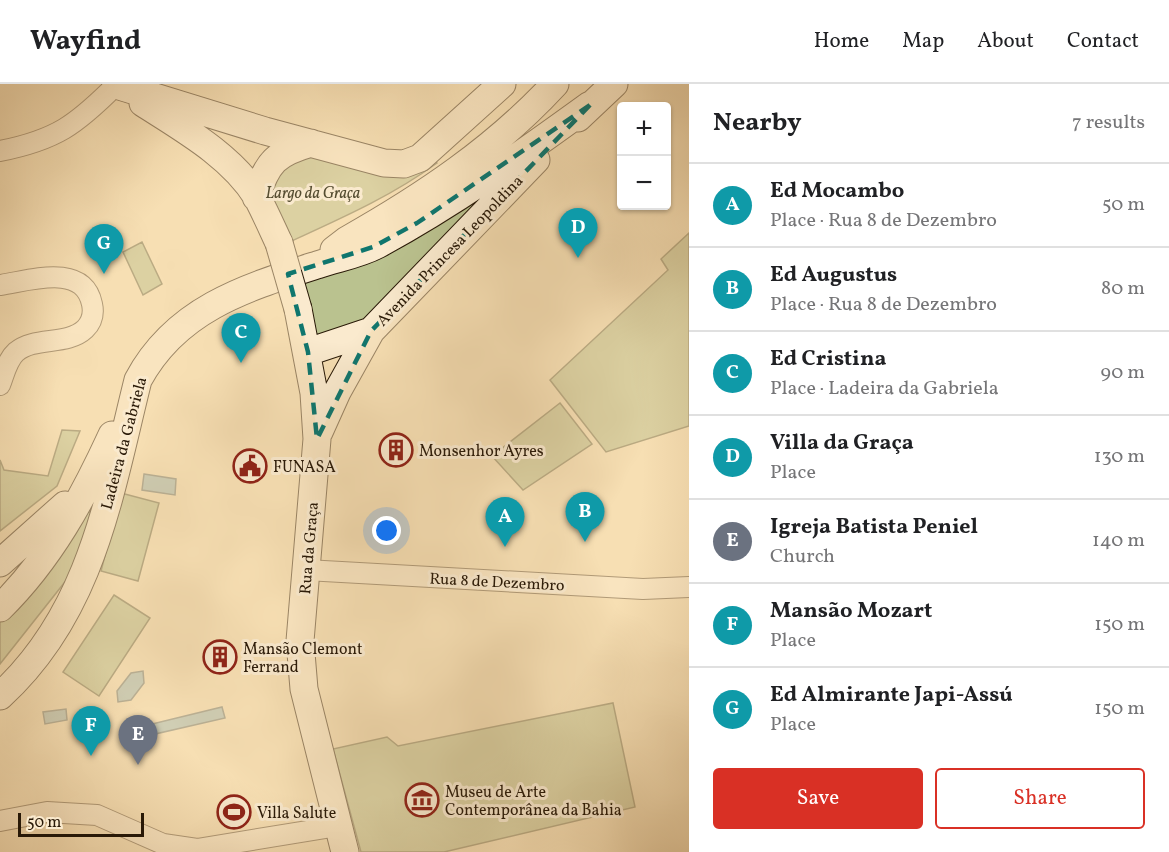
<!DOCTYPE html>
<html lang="en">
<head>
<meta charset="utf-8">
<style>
  :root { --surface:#fff; --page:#f2f2f2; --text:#202124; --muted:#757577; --line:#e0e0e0; --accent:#d93025 }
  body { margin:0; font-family:Vollkorn,serif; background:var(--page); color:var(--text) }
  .controls { position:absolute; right:18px; top:18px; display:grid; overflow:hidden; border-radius:6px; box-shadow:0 2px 4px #0004 }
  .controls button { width:54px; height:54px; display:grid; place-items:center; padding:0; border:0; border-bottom:2px solid var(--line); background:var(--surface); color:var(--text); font:30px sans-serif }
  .scale { position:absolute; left:18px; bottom:15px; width:126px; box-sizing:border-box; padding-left:6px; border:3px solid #291907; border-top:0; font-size:16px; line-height:21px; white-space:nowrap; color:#291907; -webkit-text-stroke:4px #faeace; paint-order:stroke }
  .you { position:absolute; left:387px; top:447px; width:21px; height:21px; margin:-15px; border:4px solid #fff; border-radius:50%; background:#1a73e8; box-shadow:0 0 0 9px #1a73e833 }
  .badge { display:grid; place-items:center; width:39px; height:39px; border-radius:50%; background:var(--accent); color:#fff; font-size:20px; font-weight:700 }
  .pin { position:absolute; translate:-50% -50px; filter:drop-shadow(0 2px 3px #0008) }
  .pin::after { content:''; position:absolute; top:32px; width:21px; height:18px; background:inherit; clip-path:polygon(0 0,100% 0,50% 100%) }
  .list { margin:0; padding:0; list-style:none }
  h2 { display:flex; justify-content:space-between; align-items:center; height:78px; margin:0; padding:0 24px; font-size:26px }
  h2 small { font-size:20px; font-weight:400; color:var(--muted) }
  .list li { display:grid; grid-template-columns:39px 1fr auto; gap:18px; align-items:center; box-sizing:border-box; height:84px; padding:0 24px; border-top:2px solid var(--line) }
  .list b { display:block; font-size:22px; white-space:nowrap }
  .list p { margin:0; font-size:20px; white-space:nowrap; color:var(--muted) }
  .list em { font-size:20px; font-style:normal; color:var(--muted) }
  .actions { display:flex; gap:12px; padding:18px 24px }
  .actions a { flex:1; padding:14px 0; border:2px solid var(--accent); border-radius:6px; text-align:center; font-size:21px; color:var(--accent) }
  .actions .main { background:var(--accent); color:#fff }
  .map { position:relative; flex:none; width:689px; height:768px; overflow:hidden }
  header { display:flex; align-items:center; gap:36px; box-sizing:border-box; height:84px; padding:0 30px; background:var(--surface); border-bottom:2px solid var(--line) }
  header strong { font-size:28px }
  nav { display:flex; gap:33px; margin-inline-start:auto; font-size:21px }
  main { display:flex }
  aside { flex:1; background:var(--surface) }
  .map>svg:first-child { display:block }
  .green { fill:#bac28f; stroke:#726e4b; stroke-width:1.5 }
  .water { fill:#a1bab7; stroke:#717a71; stroke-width:1.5 }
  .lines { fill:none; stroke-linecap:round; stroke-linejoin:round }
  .street-casing { stroke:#5c4a32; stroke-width:22 }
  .secondary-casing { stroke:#291907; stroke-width:29 }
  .street { stroke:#faeace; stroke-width:20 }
  .secondary { stroke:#faeace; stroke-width:27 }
  .secondary-bridge-casing { stroke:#291907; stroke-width:29; stroke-linecap:butt }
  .secondary-bridge { stroke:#faeace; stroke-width:27 }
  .marked { fill:none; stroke:#0f766e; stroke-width:4.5; stroke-dasharray:12 8; stroke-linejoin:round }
  .labels { text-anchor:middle; stroke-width:6; stroke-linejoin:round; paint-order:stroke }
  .park-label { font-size:16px; font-style:italic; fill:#544c30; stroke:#faeace }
  .street-label { font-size:16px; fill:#291907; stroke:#faeace }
  .poi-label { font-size:16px; fill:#291907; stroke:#faeace; text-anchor:start }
</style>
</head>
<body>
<header>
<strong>Wayfind</strong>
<nav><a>Home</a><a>Map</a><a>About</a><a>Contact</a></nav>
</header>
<main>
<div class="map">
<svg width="689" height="768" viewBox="0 0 689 768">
  <rect width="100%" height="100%" fill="#f7dfb3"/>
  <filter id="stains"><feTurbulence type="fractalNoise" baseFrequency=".00333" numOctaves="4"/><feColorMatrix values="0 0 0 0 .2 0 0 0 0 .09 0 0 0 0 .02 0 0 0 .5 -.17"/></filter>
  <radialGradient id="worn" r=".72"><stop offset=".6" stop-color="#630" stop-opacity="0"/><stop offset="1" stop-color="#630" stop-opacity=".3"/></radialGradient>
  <!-- green -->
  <path class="green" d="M 430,70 L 437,79 C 389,114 337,136 283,161 L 270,132 L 270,99 L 280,85 L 304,73 Z
    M 506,95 L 367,239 L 316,257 L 302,196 Z
    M 689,149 L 689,342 L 606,368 L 550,296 L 668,186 L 661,175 Z
    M 142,158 L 162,200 L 143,211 L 123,168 Z
    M 560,319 L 592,360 L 523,406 L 492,372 Z
    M 62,346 L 80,347 L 57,402 L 0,447 L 0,376 L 4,386 L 48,392 Z
    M 121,409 L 159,419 L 138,497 L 101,487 Z
    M 85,426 L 94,430 L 68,494 L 0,580 L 0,537 Z
    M 114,511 L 150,534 L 99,612 L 63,588 Z
    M 613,619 L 635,723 L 444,768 L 361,768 L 333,665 L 387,653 L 398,662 Z"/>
  <!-- water -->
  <path class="water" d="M 144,390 L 176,395 L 175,411 L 142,406 Z
    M 143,587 L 144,599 L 131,616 L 118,618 L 117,607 L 131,589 Z
    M 222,623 L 225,634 L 155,650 L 152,640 Z
    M 66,625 L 67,636 L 45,640 L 43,628 Z"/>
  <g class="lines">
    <!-- street casing -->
    <g class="street-casing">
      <path id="street" d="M 0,67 C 56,56 76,41 116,1
        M 0,201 C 29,197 83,178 92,220 C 94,229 92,238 85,245 C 67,262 35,252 16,268 C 7,276 4,291 0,301
        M 306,486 L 643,505 L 689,503
        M 0,737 L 47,728 L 97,731 L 163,760 L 197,765 L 338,742"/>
    </g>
    <!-- secondary casing -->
    <g class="secondary-casing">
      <path id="secondary" d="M 116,1 L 265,47 L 384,79 L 404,80 L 420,74 L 502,0
        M 143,19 C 182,44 232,72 257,113 C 265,128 272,144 279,159
        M 578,34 L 614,0
        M 256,113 C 267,78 276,69 311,59
        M 334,166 L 347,156 C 423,113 495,65 555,0
        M 298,225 L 314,309 L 317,355 L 300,557 L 304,605 L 345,768
        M 308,268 L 371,247
        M 319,348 L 337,308 L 371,247 L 536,76
        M 0,479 L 65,421
        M 0,524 C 50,475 83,414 112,351
        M 0,612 C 92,528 109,412 138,296 C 176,225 245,204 317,181 C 337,174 358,171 377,161 C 453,120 521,71 590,21"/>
    </g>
    <!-- street -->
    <use href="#street" class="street"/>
    <!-- secondary -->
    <use href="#secondary" class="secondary"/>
    <!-- secondary-bridge casing -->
    <g class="secondary-bridge-casing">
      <path id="secondary-bridge" d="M 279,159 L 298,225"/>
    </g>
    <!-- secondary-bridge -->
    <use href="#secondary-bridge" class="secondary-bridge"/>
  </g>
  <!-- marked area -->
  <path d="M0 0H689V768H0ZM 590,21 L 371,247 L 317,355 L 308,268 L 288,190 L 373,163 L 417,139 Z" fill="#f7dfb3" fill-opacity=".55" fill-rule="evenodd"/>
  <path class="marked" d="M 590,21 L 371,247 L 317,355 L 308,268 L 288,190 L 373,163 L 417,139 Z"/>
  <!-- icons -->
  <defs>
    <g id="building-ring" transform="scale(1.725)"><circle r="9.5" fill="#faeace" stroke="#8f2418" stroke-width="1.5"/><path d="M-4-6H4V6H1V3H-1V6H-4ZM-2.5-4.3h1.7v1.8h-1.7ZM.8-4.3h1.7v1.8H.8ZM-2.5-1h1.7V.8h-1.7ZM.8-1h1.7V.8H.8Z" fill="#8f2418"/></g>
    <g id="civic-ring" transform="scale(1.725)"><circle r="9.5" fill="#faeace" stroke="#8f2418" stroke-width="1.5"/><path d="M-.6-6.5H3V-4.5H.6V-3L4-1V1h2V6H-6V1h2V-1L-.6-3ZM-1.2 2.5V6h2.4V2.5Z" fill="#8f2418"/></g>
    <g id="museum-ring" transform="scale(1.725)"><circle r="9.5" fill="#faeace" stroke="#8f2418" stroke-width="1.5"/><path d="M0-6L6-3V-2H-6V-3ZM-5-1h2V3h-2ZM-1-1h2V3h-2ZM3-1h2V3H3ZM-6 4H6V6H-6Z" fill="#8f2418"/></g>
    <g id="stadium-ring" transform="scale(1.725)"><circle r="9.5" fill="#faeace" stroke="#8f2418" stroke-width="1.5"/><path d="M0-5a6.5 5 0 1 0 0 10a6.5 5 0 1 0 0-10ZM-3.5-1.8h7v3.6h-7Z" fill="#8f2418"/></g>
  </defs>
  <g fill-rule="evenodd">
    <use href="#building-ring" x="396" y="366"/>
    <use href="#civic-ring" x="250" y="382"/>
    <use href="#building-ring" x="220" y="573"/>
    <use href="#museum-ring" x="422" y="716"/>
    <use href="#stadium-ring" x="234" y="728"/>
  </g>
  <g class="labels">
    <!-- park labels -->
    <g class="park-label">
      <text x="313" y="114">Largo da Graça</text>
    </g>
    <!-- street labels -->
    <g class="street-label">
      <text transform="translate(449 166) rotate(-46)" y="6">Avenida Princesa Leopoldina</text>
      <text transform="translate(123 359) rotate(-75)" y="6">Ladeira da Gabriela</text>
      <text transform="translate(308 464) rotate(-85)" y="6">Rua da Graça</text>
      <text transform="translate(497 497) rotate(3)" y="6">Rua 8 de Dezembro</text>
    </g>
    <!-- poi labels -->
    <g class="poi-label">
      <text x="419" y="372">Monsenhor Ayres</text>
      <text x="273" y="388">FUNASA</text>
      <text x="243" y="570">Mansão Clemont<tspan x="243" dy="18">Ferrand</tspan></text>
      <text x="445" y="713">Museu de Arte<tspan x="445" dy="18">Contemporânea da Bahia</tspan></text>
      <text x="257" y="734">Villa Salute</text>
    </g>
  </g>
  <rect width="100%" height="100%" filter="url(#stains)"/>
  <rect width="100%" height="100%" fill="url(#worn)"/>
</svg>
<div class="controls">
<button>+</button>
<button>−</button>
</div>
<div class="scale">50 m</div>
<div class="you"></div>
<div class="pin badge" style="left:505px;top:463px;background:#0f9aa8">A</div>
<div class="pin badge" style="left:585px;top:458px;background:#0f9aa8">B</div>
<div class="pin badge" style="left:241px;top:279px;background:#0f9aa8">C</div>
<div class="pin badge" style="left:578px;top:174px;background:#0f9aa8">D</div>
<div class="pin badge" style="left:138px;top:681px;background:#6b7280">E</div>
<div class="pin badge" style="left:91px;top:672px;background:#0f9aa8">F</div>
<div class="pin badge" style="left:104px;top:190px;background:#0f9aa8">G</div>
</div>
<aside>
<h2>Nearby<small>7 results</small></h2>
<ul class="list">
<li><span class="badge" style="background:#0f9aa8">A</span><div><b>Ed Mocambo</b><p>Place · Rua 8 de Dezembro</p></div><em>50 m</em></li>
<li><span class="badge" style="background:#0f9aa8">B</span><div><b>Ed Augustus</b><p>Place · Rua 8 de Dezembro</p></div><em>80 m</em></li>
<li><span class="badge" style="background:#0f9aa8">C</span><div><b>Ed Cristina</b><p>Place · Ladeira da Gabriela</p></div><em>90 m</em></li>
<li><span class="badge" style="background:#0f9aa8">D</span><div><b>Villa da Graça</b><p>Place</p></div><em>130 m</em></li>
<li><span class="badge" style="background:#6b7280">E</span><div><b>Igreja Batista Peniel</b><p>Church</p></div><em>140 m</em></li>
<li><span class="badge" style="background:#0f9aa8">F</span><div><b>Mansão Mozart</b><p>Place</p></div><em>150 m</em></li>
<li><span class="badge" style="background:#0f9aa8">G</span><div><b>Ed Almirante Japi-Assú</b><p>Place</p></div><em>150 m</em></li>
</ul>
<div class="actions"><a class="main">Save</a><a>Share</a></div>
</aside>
</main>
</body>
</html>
